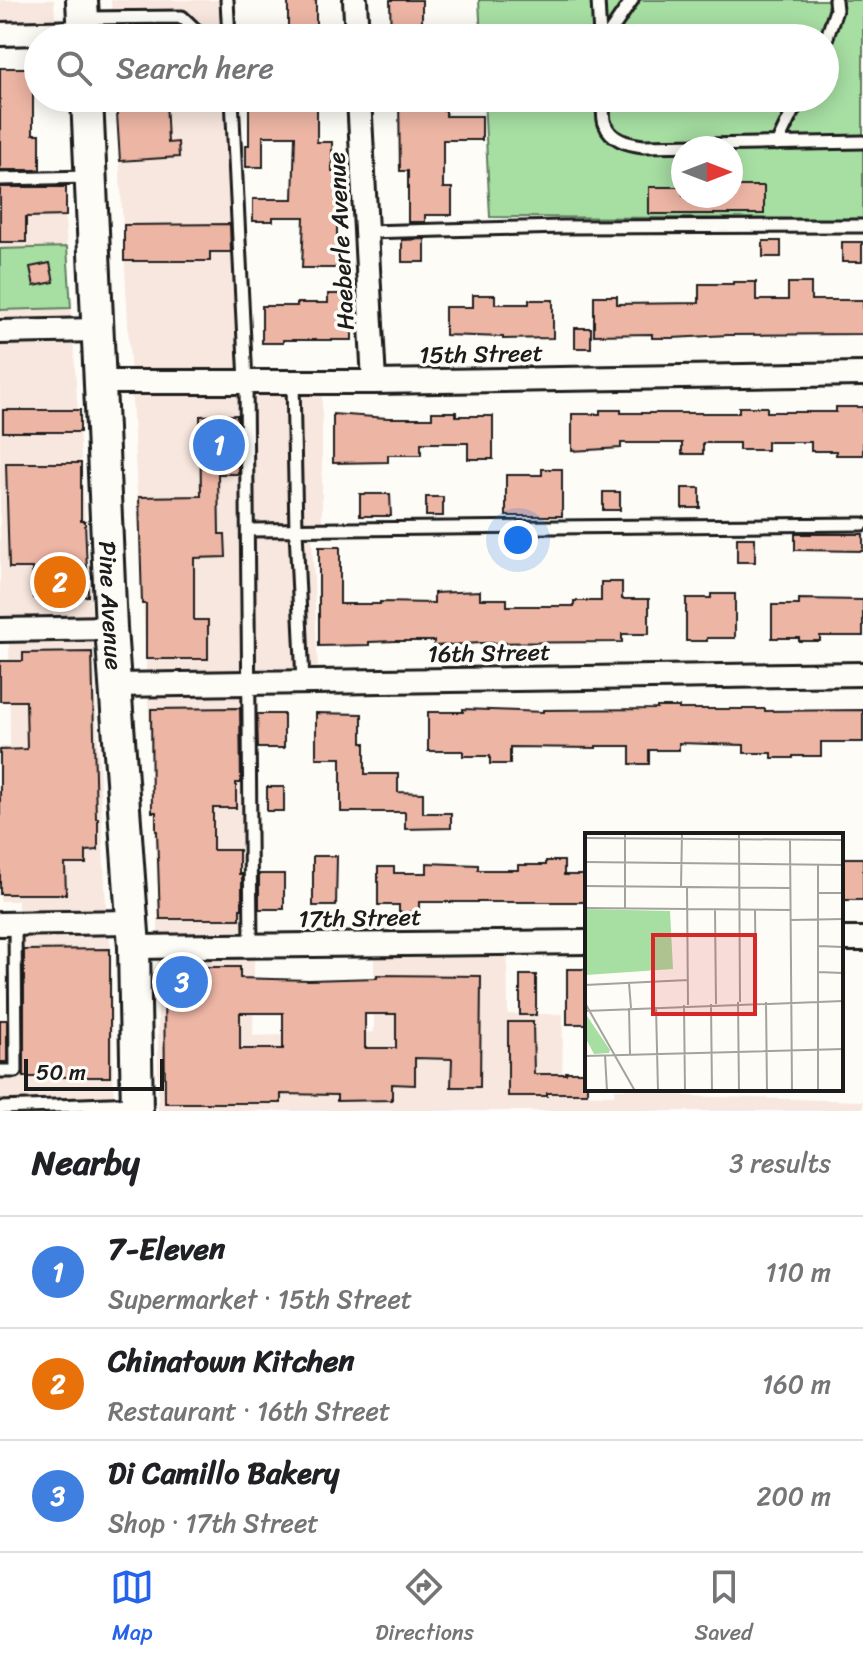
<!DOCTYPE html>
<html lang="en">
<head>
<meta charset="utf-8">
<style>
  :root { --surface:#fff; --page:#f2f2f2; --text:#202124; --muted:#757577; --line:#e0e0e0; --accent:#2563eb }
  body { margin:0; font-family:Sriracha,sans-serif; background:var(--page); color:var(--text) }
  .compass { position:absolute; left:671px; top:136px; width:72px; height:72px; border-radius:50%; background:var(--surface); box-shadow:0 4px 20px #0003; rotate:90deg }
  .scale { position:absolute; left:24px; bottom:20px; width:140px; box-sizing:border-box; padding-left:8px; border:4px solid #1c1c1c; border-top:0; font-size:22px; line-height:28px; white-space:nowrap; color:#1c1c1c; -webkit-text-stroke:6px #fdfcf7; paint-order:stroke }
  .you { position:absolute; left:518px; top:540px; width:28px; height:28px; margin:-20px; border:6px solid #fff; border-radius:50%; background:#1a73e8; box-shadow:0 0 0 12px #1a73e833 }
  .badge { display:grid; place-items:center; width:52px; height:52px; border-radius:50%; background:var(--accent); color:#fff; font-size:26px; font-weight:700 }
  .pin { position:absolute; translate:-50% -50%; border:4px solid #fff; box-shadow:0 2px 8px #0006 }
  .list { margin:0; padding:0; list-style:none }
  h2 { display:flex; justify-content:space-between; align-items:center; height:104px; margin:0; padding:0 32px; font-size:34px }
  h2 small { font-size:26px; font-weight:400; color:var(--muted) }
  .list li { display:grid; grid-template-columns:52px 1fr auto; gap:24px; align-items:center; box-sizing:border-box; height:112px; padding:0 32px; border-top:2px solid var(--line) }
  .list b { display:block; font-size:30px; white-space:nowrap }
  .list p { margin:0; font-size:26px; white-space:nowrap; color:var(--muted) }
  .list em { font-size:26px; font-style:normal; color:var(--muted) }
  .icon { flex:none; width:44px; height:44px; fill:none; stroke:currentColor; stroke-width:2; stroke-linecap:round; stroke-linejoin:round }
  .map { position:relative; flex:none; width:863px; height:1111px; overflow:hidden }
  .search { position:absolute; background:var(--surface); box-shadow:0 4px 20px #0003; left:24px; right:24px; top:24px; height:88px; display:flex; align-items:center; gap:20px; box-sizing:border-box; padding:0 28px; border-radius:44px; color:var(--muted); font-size:30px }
  .sheet { height:440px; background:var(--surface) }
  nav { display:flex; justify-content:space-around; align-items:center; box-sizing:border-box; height:112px; border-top:2px solid var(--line); background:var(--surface); font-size:22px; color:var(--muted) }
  nav a { display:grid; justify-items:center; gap:4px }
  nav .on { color:var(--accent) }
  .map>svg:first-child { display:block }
  .built { fill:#f8e7de }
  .green { fill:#a7dfa3; stroke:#627e60; stroke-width:2; fill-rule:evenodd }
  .building { fill:#edb5a4; stroke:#1c1c1c; stroke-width:2; fill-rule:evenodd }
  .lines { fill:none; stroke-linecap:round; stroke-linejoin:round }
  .service-casing { stroke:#1c1c1c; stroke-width:17 }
  .minor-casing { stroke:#1c1c1c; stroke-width:28 }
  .secondary-casing { stroke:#1c1c1c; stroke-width:36 }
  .service { stroke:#fdfcf7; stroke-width:11 }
  .minor { stroke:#fdfcf7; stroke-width:22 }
  .secondary { stroke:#fdfcf7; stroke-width:30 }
  .labels { text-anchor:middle; stroke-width:7; stroke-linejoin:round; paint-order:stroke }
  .street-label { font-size:24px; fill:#1c1c1c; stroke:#fdfcf7 }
  .inset-road { fill:none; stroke:#a3a29f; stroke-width:2 }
  .view { fill:#d62828; fill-opacity:0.15; stroke:#d62828; stroke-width:4 }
  .inset-edge { fill:none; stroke:#1c1c1c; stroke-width:4 }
</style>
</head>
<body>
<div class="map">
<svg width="863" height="1111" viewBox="0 0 863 1111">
  <rect width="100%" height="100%" fill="#fdfcf7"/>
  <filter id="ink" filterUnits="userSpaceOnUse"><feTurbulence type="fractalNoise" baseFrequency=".0125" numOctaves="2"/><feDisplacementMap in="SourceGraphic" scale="16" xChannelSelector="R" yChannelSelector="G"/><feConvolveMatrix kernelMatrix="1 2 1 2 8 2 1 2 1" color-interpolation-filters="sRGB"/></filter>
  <g filter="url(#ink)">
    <!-- built -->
    <path class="built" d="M 0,0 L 54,0 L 56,38 L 0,44 Z
      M 111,0 L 223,0 L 225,38 L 113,38 Z
      M 116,98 L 228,98 L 243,390 L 322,390 L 322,536 L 312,537 L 319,696 L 258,696 L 253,1036 L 374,1032 L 374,932 L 507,932 L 508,1014 L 563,1014 L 562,1094 L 614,1095 L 615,1089 L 683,1089 L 684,1096 L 863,1101 L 863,1111 L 158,1111 L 158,889 Z
      M 62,170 L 67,247 L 0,249 L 0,172 Z
      M 71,308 L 94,655 L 106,906 L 111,950 L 114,1111 L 0,1111 L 0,1079 L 19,1077 L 18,901 L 0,901 L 0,747 L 10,746 L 9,643 L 0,620 L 0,310 Z"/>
    <!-- green -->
    <path class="green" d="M 479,0 L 863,0 L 863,219 L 490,217 L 484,98 L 825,98 L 825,38 L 481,38 ZM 683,148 L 731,148 L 731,196 L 683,196 Z
      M 67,247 L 71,308 L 0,310 L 0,249 Z"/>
    <!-- building -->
    <path class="building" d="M 288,0 L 316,0 L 316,37 L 288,37 Z
      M 390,0 L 422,0 L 422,38 L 391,38 Z
      M 0,68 L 33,68 L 33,134 L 40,134 L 40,170 L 0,170 Z
      M 116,98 L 166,98 L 168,143 L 178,142 L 179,157 L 120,161 Z
      M 249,98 L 317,98 L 317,142 L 332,142 L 332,171 L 337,171 L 337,268 L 302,268 L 304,217 L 273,217 L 273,221 L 253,221 L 253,199 L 293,199 L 295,136 L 263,136 L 263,167 L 246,167 L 246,145 L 249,145 Z
      M 399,98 L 434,98 L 434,110 L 446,110 L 446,116 L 482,116 L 482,140 L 443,140 L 443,188 L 452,188 L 452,215 L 425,215 L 425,222 L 408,222 L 408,171 L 400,171 Z
      M 731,186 L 764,186 L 764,214 L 649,214 L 649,187 L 683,187 L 683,196 L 731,196 Z
      M 0,187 L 66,187 L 66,216 L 26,217 L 26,242 L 0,242 Z
      M 230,224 L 231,252 L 210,252 L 210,261 L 124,261 L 124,225 Z
      M 425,239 L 425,262 L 402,262 L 402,240 Z
      M 763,241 L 781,241 L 781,257 L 763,257 Z
      M 842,242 L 862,242 L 862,262 L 842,262 Z
      M 50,263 L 54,282 L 34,286 L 30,267 Z
      M 733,282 L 756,282 L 756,300 L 788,300 L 788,283 L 811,283 L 811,300 L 863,300 L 863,334 L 728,335 L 672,338 L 652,338 L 652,334 L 594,335 L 594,296 L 617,296 L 617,304 L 699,303 L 699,284 L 733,284 Z
      M 328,294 L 352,294 L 352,340 L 283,340 L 283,343 L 262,343 L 262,306 L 297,306 L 297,303 L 328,303 Z
      M 473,295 L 495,295 L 495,304 L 529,304 L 529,300 L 553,300 L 553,338 L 503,339 L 503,337 L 445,335 L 445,307 L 473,307 Z
      M 575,328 L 591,328 L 591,348 L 575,348 Z
      M 739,407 L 767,407 L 767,412 L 836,412 L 836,407 L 863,407 L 863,455 L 836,455 L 836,451 L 811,451 L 811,442 L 767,442 L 767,450 L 739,450 L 739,443 L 703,443 L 703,454 L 682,454 L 682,443 L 621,443 L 621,448 L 572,451 L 572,414 L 600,414 L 600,410 L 621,410 L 621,413 L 739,413 Z
      M 3,410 L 80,410 L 80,432 L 3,432 Z
      M 432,412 L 456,412 L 456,416 L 493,416 L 493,459 L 468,459 L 468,443 L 421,443 L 421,455 L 388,455 L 388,462 L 333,463 L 333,414 L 388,418 L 432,418 Z
      M 237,415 L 238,474 L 218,474 L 219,534 L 225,534 L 226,557 L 194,558 L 194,620 L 208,620 L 208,659 L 146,659 L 146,604 L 142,604 L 139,497 L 201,496 L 200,416 Z
      M 6,463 L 81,463 L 81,521 L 85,521 L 88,596 L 34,598 L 32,568 L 9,568 Z
      M 542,469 L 562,469 L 562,516 L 506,516 L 506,475 L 542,475 Z
      M 682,488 L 700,488 L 700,508 L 682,508 Z
      M 603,492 L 620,492 L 620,510 L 603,510 Z
      M 360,494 L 390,494 L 391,516 L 360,516 Z
      M 426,497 L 443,497 L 443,516 L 426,516 Z
      M 795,534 L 863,534 L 863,551 L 795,550 Z
      M 737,538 L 755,538 L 755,562 L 737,562 Z
      M 319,547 L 340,547 L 340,604 L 380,604 L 380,602 L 434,603 L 434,593 L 480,591 L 480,599 L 507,599 L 507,606 L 574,606 L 574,601 L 601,601 L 601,582 L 622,582 L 622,599 L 649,599 L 649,634 L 622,634 L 622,642 L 480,643 L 434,646 L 434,641 L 396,641 L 369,642 L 369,645 L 319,646 Z
      M 711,594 L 735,594 L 735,638 L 707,638 L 707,641 L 686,641 L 686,598 L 711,598 Z
      M 799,599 L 863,600 L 863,636 L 820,636 L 820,641 L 799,641 L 799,638 L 772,638 L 772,605 L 799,605 Z
      M 92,652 L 96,818 L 98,818 L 98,850 L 86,851 L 86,864 L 65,864 L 66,894 L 0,894 L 0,750 L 27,749 L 26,701 L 0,701 L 0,661 L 23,661 L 23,653 Z
      M 657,707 L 679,707 L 679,709 L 765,709 L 765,711 L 863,710 L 863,742 L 821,742 L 821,756 L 793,756 L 793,758 L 772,758 L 772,753 L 744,753 L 744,745 L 679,743 L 679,750 L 649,750 L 649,764 L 630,764 L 630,746 L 596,746 L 596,748 L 510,747 L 510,764 L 490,764 L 490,756 L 463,756 L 463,751 L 428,751 L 428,712 L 463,712 L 463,709 L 543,712 L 543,710 L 657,709 Z
      M 240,708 L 241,783 L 236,783 L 236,808 L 213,808 L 213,850 L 239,850 L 239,874 L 242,874 L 242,909 L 240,909 L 240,919 L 160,919 L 157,831 L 156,831 L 156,812 L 152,812 L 151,709 Z
      M 316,713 L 362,714 L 362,743 L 365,743 L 365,774 L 398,774 L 398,792 L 423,793 L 423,813 L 451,813 L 451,828 L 405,829 L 405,812 L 341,812 L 341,758 L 316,758 Z
      M 257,714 L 284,714 L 284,748 L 258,748 Z
      M 267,787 L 284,787 L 284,811 L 267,811 Z
      M 313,856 L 337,856 L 336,906 L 313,906 Z
      M 841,858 L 863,858 L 863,900 L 841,900 Z
      M 546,861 L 564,861 L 564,875 L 587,875 L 587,902 L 419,902 L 419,912 L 399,912 L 399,905 L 378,905 L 378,867 L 394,867 L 394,873 L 427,873 L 427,863 L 478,865 L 478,870 L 518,870 L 518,865 L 546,865 Z
      M 259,874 L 284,874 L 284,909 L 259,909 Z
      M 110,949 L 110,1077 L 24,1077 L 24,950 Z
      M 164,967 L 240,967 L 240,978 L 309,980 L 377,978 L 377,975 L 481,976 L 480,1087 L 451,1087 L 452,1059 L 415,1058 L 415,1085 L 392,1084 L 392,1100 L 337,1101 L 337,1095 L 281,1094 L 281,1103 L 165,1103 ZM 240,1013 L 283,1013 L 283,1049 L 240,1049 ZM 365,1014 L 396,1014 L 396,1048 L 365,1048 Z
      M 567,969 L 587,969 L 587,1024 L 567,1024 Z
      M 520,975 L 536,975 L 536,1015 L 520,1015 Z
      M 0,1020 L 7,1020 L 7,1062 L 0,1062 Z
      M 508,1022 L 533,1022 L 534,1074 L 566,1074 L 566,1072 L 587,1072 L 587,1093 L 547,1093 L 547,1096 L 508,1096 Z"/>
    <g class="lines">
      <!-- service casing -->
      <g class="service-casing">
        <path id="service" d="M 227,0 L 229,38
          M 598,0 L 600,38
          M 84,18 L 182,17 L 204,38
          M 606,38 L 632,0
          M 825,43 L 836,10 L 835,0
          M 232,98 L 246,382 L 251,945
          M 603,98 C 604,106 602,117 605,124 C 611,140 628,144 643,146 L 863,142
          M 777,144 L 799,98
          M 0,179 L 90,177
          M 366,232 L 563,227 L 863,226
          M 293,382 L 296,530 L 303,682
          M 248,530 L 863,524
          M 0,1071 L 16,1071 L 15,924
          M 0,1108 L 136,1103"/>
      </g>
      <!-- minor casing -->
      <g class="minor-casing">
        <path id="minor" d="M 355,0 L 357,38
          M 0,34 L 84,32
          M 359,98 L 374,382
          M 0,332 L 97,330
          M 99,382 L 374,382 L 863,374
          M 0,630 L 111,628
          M 115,685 L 863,674
          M 0,924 L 131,922
          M 841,939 L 863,939
          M 134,947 L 587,942"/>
      </g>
      <!-- secondary casing -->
      <g class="secondary-casing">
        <g id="secondary">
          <path d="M 82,0 L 84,38"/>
          <path id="s1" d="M 87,98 L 111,628 L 134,947 L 137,1111"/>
        </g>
      </g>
      <!-- service -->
      <use href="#service" class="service"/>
      <!-- minor -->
      <use href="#minor" class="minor"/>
      <!-- secondary -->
      <use href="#secondary" class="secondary"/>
    </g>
  </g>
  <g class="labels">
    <!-- street labels -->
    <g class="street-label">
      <text transform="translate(341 241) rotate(-93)" y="8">Haeberle Avenue</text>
      <text transform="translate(481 354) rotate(-1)" y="8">15th Street</text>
      <text dy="8" stroke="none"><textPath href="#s1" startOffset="508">Pine Avenue</textPath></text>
      <text transform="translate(489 653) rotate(-1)" y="8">16th Street</text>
      <text transform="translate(360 918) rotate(-1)" y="8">17th Street</text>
    </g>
  </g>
  <!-- overview -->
  <g transform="translate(585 833)">
    <rect width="258" height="258" fill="#fdfcf7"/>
    <path d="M 0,76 L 85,78 L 88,136 L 1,142 L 0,150 ZM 0,180 L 25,217 L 24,220 L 9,221 L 0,204 Z" fill="#a7dfa3"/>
    <path class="inset-road" d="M 154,0 L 155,169M 0,5 L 258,7M 205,7 L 207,258M 0,29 L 258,32M 0,53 L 206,55M 96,54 L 97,0M 102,54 L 103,172M 233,60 L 258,60M 0,75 L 206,77M 40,76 L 40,0M 130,77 L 131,171M 170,77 L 171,169M 206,87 L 258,86M 233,113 L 258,114M 233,139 L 258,140M 44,150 L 46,175M 0,152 L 103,147M 153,169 L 154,258M 181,169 L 182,258M 0,170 L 50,258M 126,171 L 127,258M 99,172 L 100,258M 71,174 L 73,258M 44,175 L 45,221M 0,178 L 258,168M 20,222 L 22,258M 0,223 L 258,216M 233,258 L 233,31"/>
    <path class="view" d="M 68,102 L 170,102 L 170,181 L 68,181 Z"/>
    <rect width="258" height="258" class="inset-edge"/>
  </g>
</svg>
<svg class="compass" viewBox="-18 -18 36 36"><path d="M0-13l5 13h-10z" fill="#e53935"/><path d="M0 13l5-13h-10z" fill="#757577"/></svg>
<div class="scale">50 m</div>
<div class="you"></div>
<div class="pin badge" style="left:219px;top:445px;background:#3f7fe0">1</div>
<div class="pin badge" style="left:60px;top:582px;background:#e8710a">2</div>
<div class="pin badge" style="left:182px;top:982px;background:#3f7fe0">3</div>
<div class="search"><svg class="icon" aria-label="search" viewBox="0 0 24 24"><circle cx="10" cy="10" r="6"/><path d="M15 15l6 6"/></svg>Search here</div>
</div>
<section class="sheet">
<h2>Nearby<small>3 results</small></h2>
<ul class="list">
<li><span class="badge" style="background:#3f7fe0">1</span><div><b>7-Eleven</b><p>Supermarket · 15th Street</p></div><em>110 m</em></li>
<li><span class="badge" style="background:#e8710a">2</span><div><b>Chinatown Kitchen</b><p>Restaurant · 16th Street</p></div><em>160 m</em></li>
<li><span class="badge" style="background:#3f7fe0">3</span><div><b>Di Camillo Bakery</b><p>Shop · 17th Street</p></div><em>200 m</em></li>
</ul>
</section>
<nav>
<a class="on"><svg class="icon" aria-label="map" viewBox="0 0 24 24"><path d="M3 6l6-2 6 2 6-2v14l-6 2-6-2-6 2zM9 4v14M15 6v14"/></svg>Map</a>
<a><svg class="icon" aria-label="directions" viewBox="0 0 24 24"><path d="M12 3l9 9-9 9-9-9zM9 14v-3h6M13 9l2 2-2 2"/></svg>Directions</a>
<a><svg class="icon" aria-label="saved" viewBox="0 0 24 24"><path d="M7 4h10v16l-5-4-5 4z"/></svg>Saved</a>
</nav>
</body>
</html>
